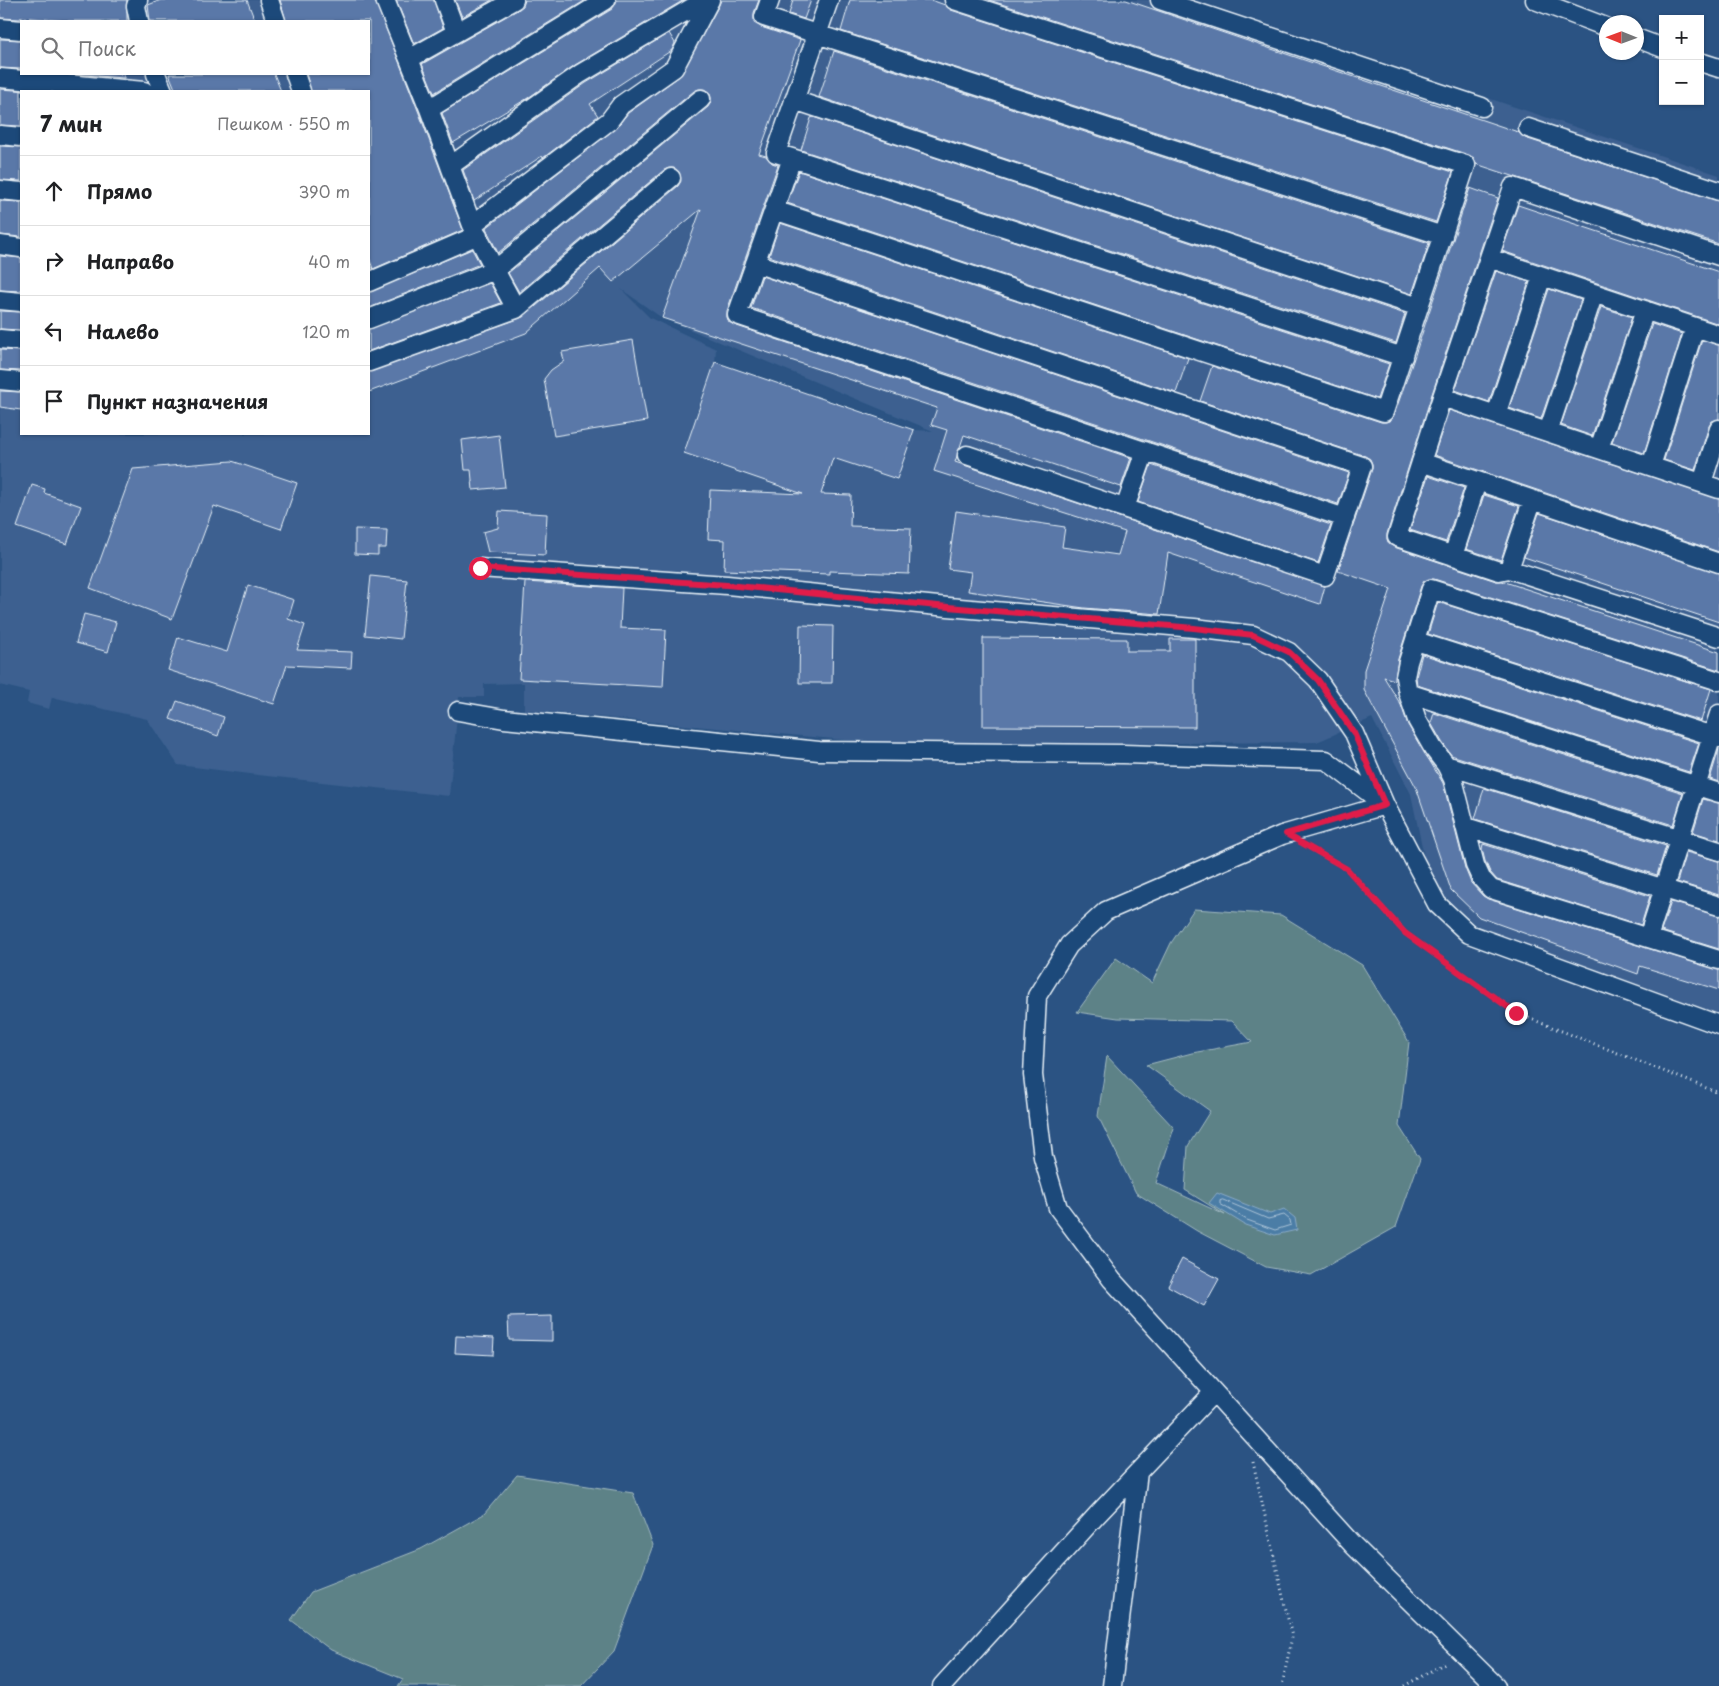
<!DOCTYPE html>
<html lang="ru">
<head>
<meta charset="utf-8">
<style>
  :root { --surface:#fff; --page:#f2f2f2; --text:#202124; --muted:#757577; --line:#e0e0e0 }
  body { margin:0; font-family:"Playpen Sans",sans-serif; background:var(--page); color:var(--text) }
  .controls { position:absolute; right:15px; top:15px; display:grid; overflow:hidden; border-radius:0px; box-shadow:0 1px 4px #0004 }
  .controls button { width:45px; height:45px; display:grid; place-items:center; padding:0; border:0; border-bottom:1px solid var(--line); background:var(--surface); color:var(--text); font:25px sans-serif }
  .compass { position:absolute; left:1599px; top:15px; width:45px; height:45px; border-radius:50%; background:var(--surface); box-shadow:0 1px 4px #0004; rotate:271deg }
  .stop { position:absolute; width:15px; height:15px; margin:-11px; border:4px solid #e11d48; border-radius:50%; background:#fff }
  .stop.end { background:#e11d48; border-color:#fff; box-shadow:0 1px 5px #0008 }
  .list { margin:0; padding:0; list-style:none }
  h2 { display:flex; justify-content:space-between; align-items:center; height:65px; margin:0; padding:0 20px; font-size:21px }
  h2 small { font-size:16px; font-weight:400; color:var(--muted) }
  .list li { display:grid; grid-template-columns:32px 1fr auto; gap:15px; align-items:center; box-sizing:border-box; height:70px; padding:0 20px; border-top:1px solid var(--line) }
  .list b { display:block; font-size:19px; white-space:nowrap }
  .list em { font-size:16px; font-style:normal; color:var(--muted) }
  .icon { flex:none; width:28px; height:28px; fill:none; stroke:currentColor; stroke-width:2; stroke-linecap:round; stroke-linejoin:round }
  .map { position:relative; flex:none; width:1719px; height:1686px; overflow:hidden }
  .search { position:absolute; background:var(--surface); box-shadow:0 1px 4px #0004; left:20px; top:20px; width:350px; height:55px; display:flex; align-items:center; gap:12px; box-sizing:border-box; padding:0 18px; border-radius:0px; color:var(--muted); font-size:19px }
  .panel { position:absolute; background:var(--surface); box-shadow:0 1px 4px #0004; left:20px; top:90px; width:350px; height:345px; border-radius:0px }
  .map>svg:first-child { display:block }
  .built { fill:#3c6190; fill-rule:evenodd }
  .green { fill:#5d8287; stroke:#a2bac0 }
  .water { fill:#4c7da6; stroke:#8aabc7 }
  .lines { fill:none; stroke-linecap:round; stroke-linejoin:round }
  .shore { stroke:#aac3d7; stroke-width:1 }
  .building { fill:#5a78a8; stroke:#e8f1f8 }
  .minor-casing { stroke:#e8f1f8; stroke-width:21 }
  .path { stroke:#e8f1f8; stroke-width:3; stroke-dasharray:1 4; stroke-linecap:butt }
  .minor { stroke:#1f4a7a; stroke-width:18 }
  .route { stroke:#e11d48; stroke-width:6 }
</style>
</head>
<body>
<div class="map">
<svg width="1719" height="1686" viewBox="0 0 1719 1686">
  <rect width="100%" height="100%" fill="#2b5383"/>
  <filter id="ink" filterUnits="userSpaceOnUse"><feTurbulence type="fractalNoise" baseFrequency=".02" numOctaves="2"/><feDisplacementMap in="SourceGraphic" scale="10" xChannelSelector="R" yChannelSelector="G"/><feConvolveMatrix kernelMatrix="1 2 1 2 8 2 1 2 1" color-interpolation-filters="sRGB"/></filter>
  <g filter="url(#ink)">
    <!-- built -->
    <path class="built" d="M 0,0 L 1194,0 L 1719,175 L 1719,1018 L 1476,925 L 1442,894 L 1425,861 L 1411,794 L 1372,718 L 1317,742 L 898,745 L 524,710 L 524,683 L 484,684 L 484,697 L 459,697 L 449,796 L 258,775 L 178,765 L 147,719 L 52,697 L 49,709 L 27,703 L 29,692 L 0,685 ZM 21,21 L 369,21 L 369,74 L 21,74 ZM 21,91 L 369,91 L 369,392 L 426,371 L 369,393 L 369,434 L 21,434 ZM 621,289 L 662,318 L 933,431 L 914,430 L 715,362 L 716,349 L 650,318 Z"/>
    <!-- green -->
    <path class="green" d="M 1194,909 L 1281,915 L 1362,965 L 1409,1042 L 1399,1126 L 1420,1159 L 1396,1227 L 1311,1275 L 1266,1267 L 1197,1231 L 1136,1193 L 1098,1116 L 1107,1056 L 1174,1128 L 1156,1183 L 1225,1215 L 1185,1190 L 1188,1146 L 1210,1111 L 1146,1065 L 1192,1053 L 1252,1042 L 1232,1021 L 1118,1018 L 1077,1012 L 1116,958 L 1152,983 L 1171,943 Z
      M 517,1475 L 633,1493 L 653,1545 L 614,1651 L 581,1686 L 398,1686 L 403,1679 L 331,1650 L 291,1620 L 311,1592 L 421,1549 L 484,1514 Z"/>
    <!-- water -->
    <path class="water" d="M 1217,1193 L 1270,1214 L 1284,1209 L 1295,1218 L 1297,1230 L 1275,1235 L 1245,1225 L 1209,1203 Z"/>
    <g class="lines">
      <!-- shore -->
      <path class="shore" d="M 1223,1200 L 1268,1219 L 1284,1215 L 1290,1220 L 1291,1225 L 1275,1230 L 1247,1220 L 1220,1204 L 1220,1201 Z"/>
    </g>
    <!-- building -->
    <path class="building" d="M 0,0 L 127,0 L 127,21 L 68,21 L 21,17 L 21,19 L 0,18 Z
      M 161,0 L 247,0 L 255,21 L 150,21 L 148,5 Z
      M 280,0 L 375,0 L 419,113 L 463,230 L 373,269 L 369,257 L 369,91 L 311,91 L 306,74 L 369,74 L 369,21 L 286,21 Z
      M 396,0 L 434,0 L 443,28 L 414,44 Z
      M 455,0 L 492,0 L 462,17 Z
      M 525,0 L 586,0 L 434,93 L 422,64 L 519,9 L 523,6 Z
      M 617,0 L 684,0 L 575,65 L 528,98 L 453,143 L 442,113 L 612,9 L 615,5 Z
      M 721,0 L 759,0 L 754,13 L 754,23 L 761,27 L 800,40 L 759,154 L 766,156 L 772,163 L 778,165 L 727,311 L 727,317 L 729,322 L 734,325 L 1131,458 L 1121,487 L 964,435 L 955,462 L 1325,586 L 1320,604 L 1168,553 L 1159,614 L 1084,608 L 968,591 L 971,572 L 948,569 L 956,511 L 1065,527 L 1062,547 L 1118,555 L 1125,532 L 934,471 L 947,430 L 931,425 L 937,408 L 662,318 L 701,209 L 613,282 L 600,268 L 526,333 L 369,392 L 369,372 L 523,317 L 678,186 L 681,181 L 679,172 L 674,168 L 669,168 L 664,170 L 519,292 L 508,273 L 708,107 L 711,102 L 711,97 L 709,92 L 704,89 L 699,89 L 694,91 L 498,253 L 486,228 L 615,129 L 628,113 L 680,76 L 719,5 Z
      M 793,0 L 811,0 L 804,19 L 789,14 Z
      M 850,0 L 931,0 L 945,5 L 951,10 L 1453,172 L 1436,222 L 841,31 Z
      M 989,0 L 1126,0 L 1518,132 L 1525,138 L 1719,201 L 1719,244 L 1476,164 L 1474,158 L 1469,155 Z
      M 669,33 L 675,43 L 672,50 L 590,104 L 598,116 L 543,158 L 542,156 L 474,201 L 463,170 L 586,83 Z
      M 0,39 L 21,40 L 21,69 L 0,68 Z
      M 834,51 L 1429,243 L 1412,294 L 819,97 Z
      M 71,74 L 124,74 L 124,78 Z
      M 169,74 L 274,74 L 281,91 L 176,91 Z
      M 0,89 L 29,91 L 21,91 L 21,126 L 0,125 Z
      M 813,117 L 1405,314 L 1396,343 L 801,150 L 811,118 Z
      M 0,146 L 21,147 L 21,181 L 0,180 Z
      M 799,171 L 1389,364 L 1377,399 L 787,203 Z
      M 1470,188 L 1498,198 L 1432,394 L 1387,534 L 1387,539 L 1389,544 L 1394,547 L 1496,581 L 1502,581 L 1719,652 L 1719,670 L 1434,579 L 1429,579 L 1424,581 L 1421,586 L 1398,659 L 1395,680 L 1384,677 L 1401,705 L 1408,725 L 1443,783 L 1465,868 L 1471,883 L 1483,896 L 1488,899 L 1719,970 L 1719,990 L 1640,966 L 1638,974 L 1479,917 L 1451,890 L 1416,787 L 1364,690 L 1364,670 L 1391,589 L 1338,571 L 1372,469 L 1372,464 L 1370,459 L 1365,456 L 1200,401 L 1212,366 L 1381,422 L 1386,422 L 1391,420 L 1394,415 L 1413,361 Z
      M 0,201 L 21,202 L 21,237 L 0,235 Z
      M 1518,205 L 1719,272 L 1719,324 L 1502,251 Z
      M 780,223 L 1188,358 L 1176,393 L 769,256 Z
      M 472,249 L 480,264 L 369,308 L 369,292 Z
      M 0,256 L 21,258 L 21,291 L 0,290 Z
      M 1496,271 L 1529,282 L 1489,402 L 1455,390 Z
      M 762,276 L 1349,473 L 1338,504 L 751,308 Z
      M 490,283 L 501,303 L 369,351 L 369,329 Z
      M 1549,289 L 1581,300 L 1541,419 L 1509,408 Z
      M 1601,307 L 1632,317 L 1592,436 L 1561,425 Z
      M 0,311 L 21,312 L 21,330 L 0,329 Z
      M 1652,324 L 1682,334 L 1644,453 L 1612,442 Z
      M 633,340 L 647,421 L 554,436 L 544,379 L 551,370 L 564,361 L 562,352 Z
      M 1702,340 L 1719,345 L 1719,419 L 1712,421 L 1709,426 L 1695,470 L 1664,460 Z
      M 0,350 L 21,351 L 21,371 L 0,370 Z
      M 715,362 L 914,430 L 897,479 L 833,458 L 821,494 L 851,495 L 850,526 L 911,528 L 909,574 L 829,571 L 829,574 L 724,570 L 725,540 L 708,539 L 710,490 L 803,494 L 684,453 Z
      M 0,391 L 21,392 L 21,410 L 0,407 Z
      M 1449,410 L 1719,499 L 1719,552 L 1434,455 Z
      M 499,435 L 505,487 L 473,490 L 471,470 L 465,470 L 462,440 Z
      M 232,461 L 297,483 L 281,529 L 214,506 L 172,619 L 90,588 L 133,469 Z
      M 1151,465 L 1331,525 L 1318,563 L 1138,502 Z
      M 1428,476 L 1464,488 L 1446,542 L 1410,530 Z
      M 32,485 L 45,489 L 44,493 L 81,506 L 67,544 L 17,527 Z
      M 1484,495 L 1519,506 L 1501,560 L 1466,549 Z
      M 499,511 L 547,514 L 545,555 L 488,552 L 483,532 L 498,528 Z
      M 1539,513 L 1719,573 L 1719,622 L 1524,557 Z
      M 355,529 L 387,530 L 386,548 L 378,548 L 378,555 L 355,554 Z
      M 371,576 L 407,580 L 401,639 L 365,635 Z
      M 525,582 L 622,588 L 620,628 L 666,630 L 663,687 L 519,679 Z
      M 248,585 L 294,600 L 288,619 L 305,625 L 297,650 L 352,652 L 351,668 L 287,665 L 274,704 L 168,670 L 178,637 L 227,652 Z
      M 1438,602 L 1711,689 L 1701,721 L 1428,634 Z
      M 84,614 L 116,622 L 108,652 L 76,643 Z
      M 800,625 L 833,626 L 832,683 L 799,683 Z
      M 983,638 L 1127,639 L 1127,651 L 1170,651 L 1170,639 L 1195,639 L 1195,727 L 983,726 Z
      M 1422,654 L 1699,743 L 1689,772 L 1417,685 L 1416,677 Z
      M 177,701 L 224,717 L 218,736 L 170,719 Z
      M 1434,713 L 1683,793 L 1673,825 L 1451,755 L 1442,742 L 1431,723 Z
      M 1719,749 L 1719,782 L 1710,779 Z
      M 1484,788 L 1666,846 L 1657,875 L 1475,819 Z
      M 1703,799 L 1719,803 L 1719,840 L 1693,832 Z
      M 1483,844 L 1650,896 L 1641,925 L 1497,880 L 1490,872 L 1485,861 L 1482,849 Z
      M 1686,852 L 1719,861 L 1719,895 L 1677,882 Z
      M 1671,902 L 1719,916 L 1719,949 L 1661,931 Z
      M 1182,1259 L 1219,1279 L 1204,1306 L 1168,1286 Z
      M 552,1316 L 552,1341 L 509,1340 L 508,1317 Z
      M 456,1336 L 494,1338 L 493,1355 L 455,1353 Z"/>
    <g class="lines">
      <!-- minor casing -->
      <g class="minor-casing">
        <path id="minor" d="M 138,0 L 136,6 L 139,21
          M 269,0 L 276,21
          M 385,0 L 409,59
          M 444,0 L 456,32
          M 770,0 L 764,17 L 1443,236
          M 829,0 L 776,153 L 792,158 L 737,315 L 1345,518
          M 1160,0 L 1482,107
          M 1535,0 L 1606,27
          M 0,28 L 21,30
          M 1636,38 L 1663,48
          M 1700,62 L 1719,68
          M 156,74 L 163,91
          M 295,74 L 301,91
          M 0,78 L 144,91
          M 794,100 L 1419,307
          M 429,109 L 409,59 L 514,0
          M 1528,128 L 1719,191
          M 0,135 L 21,137
          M 792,158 L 1403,357
          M 450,166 L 429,109 L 606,0
          M 0,190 L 21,192
          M 774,210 L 1384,412 L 1466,165 L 954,0
          M 472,225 L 450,166 L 580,74 L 705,0
          M 0,245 L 21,248
          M 1719,256 L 1513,187 L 1442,397 L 1719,489
          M 1489,258 L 1719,335
          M 755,263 L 1362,466 L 1325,576 L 967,455
          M 369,282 L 478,235
          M 0,300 L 21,302
          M 516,309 L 495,270 L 701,99
          M 369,319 L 495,270 L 472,225 L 609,121 L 621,105 L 674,68 L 710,0
          M 0,339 L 21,341
          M 369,362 L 516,309 L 671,178
          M 0,380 L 21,382
          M 1442,397 L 1397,537 L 1499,571 L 1509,569 L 1532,501
          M 1496,415 L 1542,276
          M 1548,432 L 1594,293
          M 1599,449 L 1645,310
          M 1421,462 L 1719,563
          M 1651,466 L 1695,327
          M 1702,483 L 1719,429
          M 1125,508 L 1145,451
          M 1453,556 L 1477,482
          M 479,568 L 727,585 L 948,607 L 1194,628 L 1253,635 L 1289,652 L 1318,680 L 1354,733 L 1385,805 L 1437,904 L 1469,934 L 1719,1025
          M 1509,569 L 1719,637
          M 1416,641 L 1719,738
          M 1719,681 L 1431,589 L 1408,662 L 1405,677 L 1408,693 L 1417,720 L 1433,748 L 1446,765 L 1453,779 L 1475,865 L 1481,878 L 1491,889 L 1719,960
          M 1408,693 L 1719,793
          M 458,711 L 504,719 L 819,751 L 1123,754 L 1326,760 L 1385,805 L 1282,835 L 1106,911 L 1069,945 L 1037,996 L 1033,1075 L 1043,1157 L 1058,1208 L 1112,1280 L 1353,1545 L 1496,1686
          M 1446,765 L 1719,851
          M 1466,827 L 1719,906
          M 1648,938 L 1719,714
          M 942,1686 L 1097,1515 L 1214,1392
          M 1112,1686 L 1138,1472"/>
      </g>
      <!-- path -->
      <path class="path" d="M 1305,845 L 1347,869 L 1405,933 L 1516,1013 L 1719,1093
        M 1253,1462 L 1292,1637 L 1282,1686
        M 1404,1686 L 1447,1662"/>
      <!-- minor -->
      <use href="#minor" class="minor"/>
    </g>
  </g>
  <g class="lines" filter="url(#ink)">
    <!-- route -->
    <path class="route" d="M 480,568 L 727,585 L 948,607 L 1194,628 L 1253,635 L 1289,652 L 1318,680 L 1354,733 L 1385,805 L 1286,834 L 1347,869 L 1405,933 L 1516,1013"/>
  </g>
</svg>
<div class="controls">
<button>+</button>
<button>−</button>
</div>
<svg class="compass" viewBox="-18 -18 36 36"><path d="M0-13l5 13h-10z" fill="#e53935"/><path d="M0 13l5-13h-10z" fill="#757577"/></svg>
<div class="stop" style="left:480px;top:568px"></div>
<div class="stop end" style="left:1516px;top:1013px"></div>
<div class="search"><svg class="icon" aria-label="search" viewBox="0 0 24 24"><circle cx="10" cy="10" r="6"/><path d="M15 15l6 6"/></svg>Поиск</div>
<section class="panel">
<h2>7 мин<small>Пешком · 550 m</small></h2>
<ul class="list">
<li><svg class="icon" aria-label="ahead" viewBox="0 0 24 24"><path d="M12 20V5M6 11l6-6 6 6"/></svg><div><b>Прямо</b></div><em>390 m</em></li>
<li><svg class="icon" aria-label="right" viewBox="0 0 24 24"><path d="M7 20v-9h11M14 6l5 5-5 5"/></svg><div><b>Направо</b></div><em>40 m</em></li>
<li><svg class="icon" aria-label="left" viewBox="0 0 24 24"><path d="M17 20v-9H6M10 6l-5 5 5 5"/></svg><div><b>Налево</b></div><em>120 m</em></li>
<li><svg class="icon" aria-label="arrive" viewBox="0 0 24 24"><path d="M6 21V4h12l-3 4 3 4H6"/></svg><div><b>Пункт назначения</b></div></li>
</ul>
</section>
</div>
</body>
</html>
